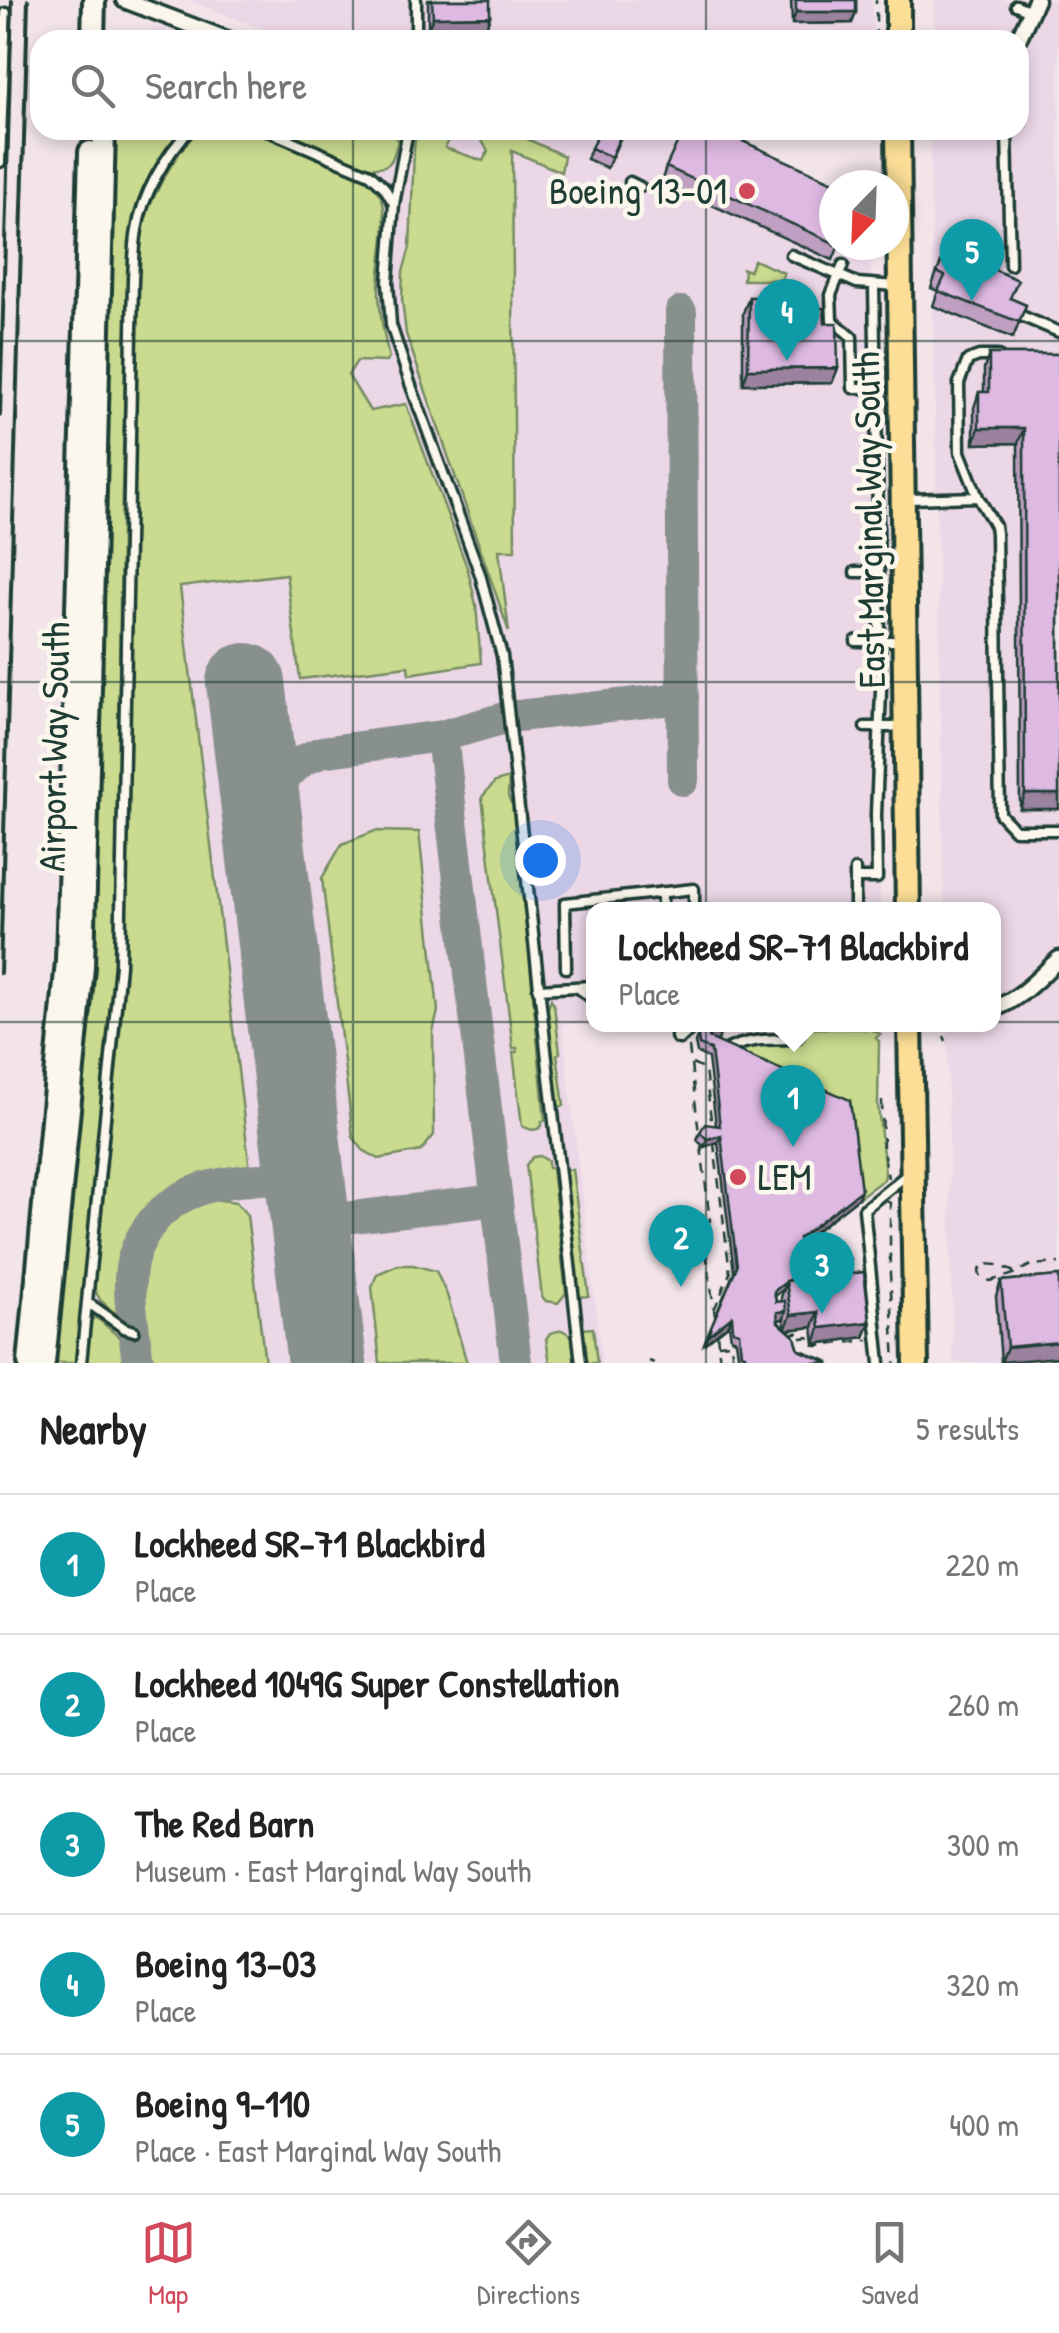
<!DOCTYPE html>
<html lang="en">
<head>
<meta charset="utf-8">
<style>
  :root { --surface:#fff; --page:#f2f2f2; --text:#222; --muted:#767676; --line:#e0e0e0; --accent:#d1495b }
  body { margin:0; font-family:"Patrick Hand",sans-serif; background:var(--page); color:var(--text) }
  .compass { position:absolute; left:819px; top:170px; width:90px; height:90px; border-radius:50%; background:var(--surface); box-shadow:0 5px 15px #0003; rotate:203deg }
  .you { position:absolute; left:540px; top:860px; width:35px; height:35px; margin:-25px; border:8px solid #fff; border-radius:50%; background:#1a73e8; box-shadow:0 0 0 15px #1a73e833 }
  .badge { display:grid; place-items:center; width:65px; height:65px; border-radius:50%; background:var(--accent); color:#fff; font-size:32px; font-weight:700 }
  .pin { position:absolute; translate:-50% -82px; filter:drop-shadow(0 2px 5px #0008) }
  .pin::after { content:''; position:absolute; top:52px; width:35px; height:30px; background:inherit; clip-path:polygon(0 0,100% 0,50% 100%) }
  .popup { position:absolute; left:586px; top:902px; width:415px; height:130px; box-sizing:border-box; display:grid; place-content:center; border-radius:20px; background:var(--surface); filter:drop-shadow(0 2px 8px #0005); font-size:32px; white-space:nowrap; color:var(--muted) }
  .popup b { font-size:38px; color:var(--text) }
  .popup::after { content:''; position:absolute; left:50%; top:100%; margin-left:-20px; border:20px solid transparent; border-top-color:var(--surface) }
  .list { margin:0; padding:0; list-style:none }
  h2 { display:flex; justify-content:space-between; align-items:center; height:130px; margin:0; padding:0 40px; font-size:42px }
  h2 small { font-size:32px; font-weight:400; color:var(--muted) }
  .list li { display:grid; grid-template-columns:65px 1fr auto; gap:30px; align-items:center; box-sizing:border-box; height:140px; padding:0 40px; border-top:2px solid var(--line) }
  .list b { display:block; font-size:38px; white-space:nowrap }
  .list p { margin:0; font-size:32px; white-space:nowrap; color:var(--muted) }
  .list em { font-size:32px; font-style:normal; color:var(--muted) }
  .icon { flex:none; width:55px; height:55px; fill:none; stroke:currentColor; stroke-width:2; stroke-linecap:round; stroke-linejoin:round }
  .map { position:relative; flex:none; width:1059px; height:1363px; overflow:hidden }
  .search { position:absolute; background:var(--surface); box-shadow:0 5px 15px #0003; left:30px; right:30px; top:30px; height:110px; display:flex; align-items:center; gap:25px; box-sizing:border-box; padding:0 35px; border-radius:30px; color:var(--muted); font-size:38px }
  .sheet { height:830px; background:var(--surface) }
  nav { display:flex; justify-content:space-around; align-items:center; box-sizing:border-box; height:140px; border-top:2px solid var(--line); background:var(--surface); font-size:28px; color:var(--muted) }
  nav a { display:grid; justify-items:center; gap:5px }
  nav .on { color:var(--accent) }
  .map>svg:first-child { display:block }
  .built { fill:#ecd7e7 }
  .grass { fill:#cadb8f; stroke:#748c62; stroke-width:2.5 }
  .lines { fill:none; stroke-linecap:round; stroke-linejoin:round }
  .taxiway { stroke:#88908e; stroke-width:32 }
  .runway { stroke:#88908e; stroke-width:80 }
  .lane-casing { stroke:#1f3d34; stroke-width:15 }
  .street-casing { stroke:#1f3d34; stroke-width:21 }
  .secondary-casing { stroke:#1f3d34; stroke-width:28 }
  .primary-casing { stroke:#1f3d34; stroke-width:30 }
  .path { stroke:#1f3d34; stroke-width:2.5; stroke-dasharray:10 8; stroke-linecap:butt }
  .lane { stroke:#fbf7ec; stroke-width:8 }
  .street { stroke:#fbf7ec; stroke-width:14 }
  .secondary { stroke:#fbf7ec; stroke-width:20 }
  .primary { stroke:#fcde96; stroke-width:22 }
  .rail { stroke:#1f3d34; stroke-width:4 }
  .wall { fill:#bf9fc2; stroke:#1f3d34; stroke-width:2.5; fill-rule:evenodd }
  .shaded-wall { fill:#9b829e; stroke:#1f3d34; stroke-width:2.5 }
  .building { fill:#deb9e2; stroke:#1f3d34; stroke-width:2.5 }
  .grid { fill:none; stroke:#1f3d34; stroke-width:2.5; stroke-opacity:0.55 }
  .poi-dot { fill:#d1495b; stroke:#fbf7ec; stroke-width:4 }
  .labels { text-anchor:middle; stroke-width:9; stroke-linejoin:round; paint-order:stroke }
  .poi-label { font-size:38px; fill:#1f3d34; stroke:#fbf7ec; text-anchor:end }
  .street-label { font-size:38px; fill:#1f3d34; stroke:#fbf7ec }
</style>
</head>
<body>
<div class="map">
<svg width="1059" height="1363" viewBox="0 0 1059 1363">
  <rect width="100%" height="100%" fill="#f2e4e9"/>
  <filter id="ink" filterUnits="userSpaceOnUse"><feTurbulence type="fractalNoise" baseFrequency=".01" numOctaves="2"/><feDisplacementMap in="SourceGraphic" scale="20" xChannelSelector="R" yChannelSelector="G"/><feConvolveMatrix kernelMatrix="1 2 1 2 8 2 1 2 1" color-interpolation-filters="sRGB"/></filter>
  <g filter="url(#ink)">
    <!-- built -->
    <path class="built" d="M 188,0 L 872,0 L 873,40 L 291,40 Z
      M 935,0 L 1059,0 L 1059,1363 L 953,1363 L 947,1025 L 993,1024 L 993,910 L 944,909 L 930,130 L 1019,130 L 1019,40 L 933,40 Z
      M 161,28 L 193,40 L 127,40 L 128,35 Z
      M 120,130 L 704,130 L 834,245 L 871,245 L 880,909 L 593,910 L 593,1023 L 562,1024 L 602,1363 L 50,1363 Z"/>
    <!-- grass -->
    <path class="grass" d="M 113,130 L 181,130 L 164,155 L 143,193 L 132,233 L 126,334 L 121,531 L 115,972 L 75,1363 L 55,1363 L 91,963 L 99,754 L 97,734 L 102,656 Z
      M 199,130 L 256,130 L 368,179 C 374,185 380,191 382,199 C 390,226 378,265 379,294 C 380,316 384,336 389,358 L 386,362 L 357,361 L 348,375 L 370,411 L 406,404 L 468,570 L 476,605 L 481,663 L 409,674 L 408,666 L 300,679 L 286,574 L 180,587 L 250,1170 C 237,1171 224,1171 211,1174 C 164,1185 124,1230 120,1279 C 120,1289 121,1300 122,1310 L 115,1313 L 100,1300 L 94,1288 L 125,981 L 137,312 L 142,230 L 148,209 L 163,179 L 189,136 Z
      M 282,130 L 399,130 L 399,135 L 396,135 L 396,139 L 398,140 C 392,162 393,169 367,167 Z
      M 415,130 L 431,130 L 449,135 L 445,148 L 483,161 L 488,151 L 481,139 L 459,130 L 494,132 L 508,130 L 564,156 L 561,172 L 512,151 L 515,550 L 499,550 L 509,632 L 406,334 L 402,299 L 403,272 L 410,247 L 414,151 L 415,139 L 417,139 L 414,133 Z
      M 754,260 L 784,273 L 781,280 L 743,280 L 744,270 L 741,268 L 749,271 Z
      M 509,778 L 508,796 L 511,803 L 515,804 L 545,1121 L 542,1121 L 542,1126 C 535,1132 531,1130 522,1126 L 513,1052 L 517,1052 L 517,1048 L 513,1048 L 482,797 L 495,782 Z
      M 375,831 L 419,832 L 438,1011 L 433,1032 L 434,1135 L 421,1151 L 379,1159 L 363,1150 L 353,1137 L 322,878 L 342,844 Z
      M 551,999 L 554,1005 L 560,1053 L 557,1054 L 564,1106 L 556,1107 L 545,1016 Z
      M 812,1028 L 871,1029 L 880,1034 L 876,1038 L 879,1041 L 878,1104 L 885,1175 L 884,1179 L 858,1198 L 741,1054 C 747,1046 757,1040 766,1046 L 768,1043 L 802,1043 L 808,1031 Z
      M 540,1156 L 548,1161 L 548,1168 L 552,1168 L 566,1293 L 558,1303 L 546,1301 L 542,1297 L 526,1165 L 533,1157 Z
      M 572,1169 L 589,1296 L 579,1297 L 563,1171 Z
      M 214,1199 L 236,1202 L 247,1215 L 265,1363 L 149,1363 C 146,1335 137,1303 141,1275 C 146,1236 177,1206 214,1199 Z
      M 398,1265 L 413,1265 L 436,1271 L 447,1295 L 467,1363 L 380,1363 L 372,1287 L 377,1274 Z
      M 97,1318 L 125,1342 L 128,1363 L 86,1363 L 90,1319 Z
      M 593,1328 L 597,1363 L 586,1363 L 582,1329 Z
      M 562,1330 L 572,1336 L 575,1363 L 550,1363 L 546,1339 L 550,1333 Z"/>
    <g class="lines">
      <!-- taxiway -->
      <path class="taxiway" d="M 681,312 L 683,780
        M 442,736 L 516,1363
        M 265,840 L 270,802 L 276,789 L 289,773 L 302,761 L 321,752 L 442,736 L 508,717 L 683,698
        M 310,1222 L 497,1200
        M 138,1363 C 135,1335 129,1306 130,1278 C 131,1257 140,1237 153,1221 C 191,1176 251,1181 304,1176"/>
      <!-- runway -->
      <path class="runway" d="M 246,683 L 327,1363"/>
      <!-- lane casing -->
      <g class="lane-casing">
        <path id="lane" d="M 416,0 L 416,40
          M 1016,5 L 1031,11
          M 1003,37 L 1013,40
          M 1019,84 L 1022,84
          M 1019,124 L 1020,124
          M 266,130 L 370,174 L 384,187 L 394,204 L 388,282 L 391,325 L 410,383 L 480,574 L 502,656 L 581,1363
          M 1007,130 L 1010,265
          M 0,162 L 6,13
          M 860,177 L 896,178
          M 630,182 L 640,187
          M 394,204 L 408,130
          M 791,255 L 857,283 L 896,286
          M 843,265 L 831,295 L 832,320 L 852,337 L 853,388 L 876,388
          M 1019,315 L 1059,332
          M 998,356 L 979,356 L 968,360 L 959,383 L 960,452 L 978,497 L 995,526 L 996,533 L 1000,814 L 1015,830 L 1059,830
          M 908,499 L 978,497
          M 855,572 L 879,572
          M 856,641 L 901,641
          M 865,727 L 901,727
          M 855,870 L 855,910
          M 855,878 L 877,878 L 876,814 L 881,691 L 874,286
          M 662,892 L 662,910
          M 566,968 L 565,903 L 694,889 L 694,910
          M 577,987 L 593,999
          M 538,989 L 593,986
          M 722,1052 C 745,1039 768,1039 794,1039 L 800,1024
          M 87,1302 L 124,1328 L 134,1331
          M 81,1363 L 120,965 L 133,279 C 134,263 134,246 137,230 C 142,196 165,155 190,130
          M 880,1363 L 864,1209 L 909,1173"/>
      </g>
      <!-- street casing -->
      <g class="street-casing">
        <path id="street" d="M 124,0 L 229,40
          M 1018,40 L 1036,0
          M 993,1009 C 1021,999 1038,978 1059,959
          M 679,1036 L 692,1024"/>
      </g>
      <!-- secondary casing -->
      <g class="secondary-casing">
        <path id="secondary" d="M 93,40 L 94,0
          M 29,1363 L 67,961 L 90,152
          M 44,1363 L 83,967 L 104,130"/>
      </g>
      <!-- primary casing -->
      <g class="primary-casing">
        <path id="primary" d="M 898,0 L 898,40
          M 898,130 L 908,910
          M 910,1024 L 916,1363"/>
      </g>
      <!-- path -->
      <path class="path" d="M 876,40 L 876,0
        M 944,1036 L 946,1041
        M 689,1047 L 699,1134
        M 692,1064 L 705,1070 L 712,1127
        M 882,1101 L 883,1149 L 888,1178
        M 701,1146 L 710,1221 L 705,1225
        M 887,1201 L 890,1203 L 890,1274 L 895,1363
        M 701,1217 L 715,1316
        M 1014,1272 L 998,1265 L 985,1264 L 979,1271 L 980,1276 L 990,1281 L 1011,1275 L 1031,1265 L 1059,1263
        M 836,1276 L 838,1275 L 839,1260
        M 808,1279 L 805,1276 L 804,1264 L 859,1258
        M 714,1310 L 730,1273 L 714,1144
        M 717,1333 L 720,1363
        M 789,1334 L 802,1332 L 802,1338 L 809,1337 L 809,1343 L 817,1346 L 869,1340
        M 718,1344 L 731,1343 L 733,1363
        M 801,1350 L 832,1363
        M 649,1361 L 654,1363"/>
      <!-- lane -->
      <use href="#lane" class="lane"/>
      <!-- street -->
      <use href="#street" class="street"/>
      <!-- secondary -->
      <use href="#secondary" class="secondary"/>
      <!-- primary -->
      <use href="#primary" class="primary"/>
      <!-- rail -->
      <path class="rail" d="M 0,415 L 12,0
        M 0,973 L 28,0"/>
    </g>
    <!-- wall -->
    <path class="wall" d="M 428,0 L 490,0 L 486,28 L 428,29 Z
      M 791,0 L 856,0 L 856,12 L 852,23 L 792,24 Z
      M 624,130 L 607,168 L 587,159 L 591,148 Z
      M 738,139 L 834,185 L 834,245 L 839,245 L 833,260 L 661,182 L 666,167 Z
      M 937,272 L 1026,305 L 1013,338 L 933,306 L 938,291 L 931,288 Z
      M 749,297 L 803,308 L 825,323 L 838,368 L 832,383 L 743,384 L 743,313 Z
      M 989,354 L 1059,354 L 1059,809 L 1020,809 L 1018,443 L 974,444 L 974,408 L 979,392 L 984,392 L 984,369 Z
      M 698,1035 L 717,1041 L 858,1198 L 800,1243 L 800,1277 L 795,1280 L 870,1322 L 864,1337 L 815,1344 L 813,1327 L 787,1330 L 799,1350 L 830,1363 L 742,1363 L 739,1361 L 736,1340 L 731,1338 L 729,1324 L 704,1344 L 734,1272 L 718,1142 L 704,1147 L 697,1140 L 700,1132 L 716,1125 L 708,1058 L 697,1053 L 695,1043 ZM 784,1289 L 781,1297 L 781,1302 L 776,1302 L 775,1296 ZM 784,1319 L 785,1328 L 778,1322 L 778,1320 Z
      M 1059,1276 L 1001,1362 L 996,1296 L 1001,1281 Z"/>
    <!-- shaded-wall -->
    <path class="shaded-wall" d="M 796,12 L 856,12 L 852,23 L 792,24 Z
      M 490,16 L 486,28 L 428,29 L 433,17 Z
      M 838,368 L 832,383 L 743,384 L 748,369 Z
      M 979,428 L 1024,428 L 1018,443 L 974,444 Z
      M 1025,794 L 1059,794 L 1059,809 L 1020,809 Z
      M 709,1034 L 720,1034 L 718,1041 L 706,1042 Z
      M 721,1135 L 718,1142 L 704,1147 L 707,1139 Z
      M 861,1190 L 858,1198 L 796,1246 L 799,1238 Z
      M 803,1269 L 800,1277 L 787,1286 L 786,1281 Z
      M 786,1281 L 784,1289 L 771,1299 L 774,1291 Z
      M 786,1311 L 784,1319 L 774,1320 L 777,1312 Z
      M 818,1312 L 813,1327 L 785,1330 L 791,1315 Z
      M 732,1316 L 729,1324 L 704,1344 L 707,1336 Z
      M 870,1322 L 864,1337 L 815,1344 L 820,1328 Z
      M 1059,1342 L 1059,1357 L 1001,1362 L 1007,1347 Z"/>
    <!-- building -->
    <path class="building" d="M 432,0 L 490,0 L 490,16 L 433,17 Z
      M 796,0 L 856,0 L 856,12 L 796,12 Z
      M 600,130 L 623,130 L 611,157 L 591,148 Z
      M 683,130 L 737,130 L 741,132 L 738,139 L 840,185 L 834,185 L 834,243 L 666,167 Z
      M 947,249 L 1018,280 L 1010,298 L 1026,305 L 1019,322 L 938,291 L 945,276 L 937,272 Z
      M 749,297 L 768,297 L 768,302 L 803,302 L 803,308 L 824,308 L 825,323 L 837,323 L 838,368 L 748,369 Z
      M 989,354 L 1059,354 L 1059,794 L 1025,794 L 1024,428 L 979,428 L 979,392 L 989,392 Z
      M 708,1027 L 720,1027 L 720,1034 L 709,1034 L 709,1038 L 850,1100 L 861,1190 L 799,1238 L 803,1269 L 774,1291 L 776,1302 L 785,1301 L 786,1311 L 777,1312 L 778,1322 L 795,1337 L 799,1350 L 830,1363 L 746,1363 L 745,1354 L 741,1353 L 739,1332 L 733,1330 L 732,1316 L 707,1336 L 737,1266 L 721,1135 L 707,1139 L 700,1132 L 705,1124 L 720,1126 L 711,1050 L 699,1045 L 698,1035 Z
      M 864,1272 L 870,1322 L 820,1328 L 818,1312 L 791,1315 L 786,1281 Z
      M 1059,1276 L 1059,1342 L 1007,1347 L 1001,1281 Z"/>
  </g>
  <!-- grid -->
  <path class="grid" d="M 353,0 L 353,40M 706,0 L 706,40M 353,130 L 353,1363M 706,130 L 706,1363M 0,341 L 1059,341M 0,682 L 1059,682M 0,1022 L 1059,1022"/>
  <!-- markers -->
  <g class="poi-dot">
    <circle cx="747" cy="191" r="10"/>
    <circle cx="738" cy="1177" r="10"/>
  </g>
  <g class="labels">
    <!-- poi labels -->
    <g class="poi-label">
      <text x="727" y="204">Boeing 13-01</text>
      <text x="758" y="1190" text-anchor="start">LEM</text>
    </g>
    <!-- street labels -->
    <g class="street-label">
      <text transform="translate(869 520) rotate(-91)" y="13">East Marginal Way South</text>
      <text transform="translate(54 747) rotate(-89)" y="13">Airport Way South</text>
    </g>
  </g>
</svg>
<svg class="compass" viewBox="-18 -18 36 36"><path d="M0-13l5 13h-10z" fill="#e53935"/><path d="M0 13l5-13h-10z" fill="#767676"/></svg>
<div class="you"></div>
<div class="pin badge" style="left:793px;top:1147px;background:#0f9aa8">1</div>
<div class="popup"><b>Lockheed SR-71 Blackbird</b>Place</div>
<div class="pin badge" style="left:681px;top:1287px;background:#0f9aa8">2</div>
<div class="pin badge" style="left:822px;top:1314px;background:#0f9aa8">3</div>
<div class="pin badge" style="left:787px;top:361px;background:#0f9aa8">4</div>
<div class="pin badge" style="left:972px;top:301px;background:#0f9aa8">5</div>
<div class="search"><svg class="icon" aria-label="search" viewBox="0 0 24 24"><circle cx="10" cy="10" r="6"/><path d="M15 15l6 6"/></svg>Search here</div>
</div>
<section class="sheet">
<h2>Nearby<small>5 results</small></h2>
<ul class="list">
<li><span class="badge" style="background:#0f9aa8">1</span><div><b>Lockheed SR-71 Blackbird</b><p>Place</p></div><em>220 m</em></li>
<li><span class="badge" style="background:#0f9aa8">2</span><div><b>Lockheed 1049G Super Constellation</b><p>Place</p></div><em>260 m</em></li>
<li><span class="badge" style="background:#0f9aa8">3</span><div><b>The Red Barn</b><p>Museum · East Marginal Way South</p></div><em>300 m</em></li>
<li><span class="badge" style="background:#0f9aa8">4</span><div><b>Boeing 13-03</b><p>Place</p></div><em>320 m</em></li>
<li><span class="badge" style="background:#0f9aa8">5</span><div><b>Boeing 9-110</b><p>Place · East Marginal Way South</p></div><em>400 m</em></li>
</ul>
</section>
<nav>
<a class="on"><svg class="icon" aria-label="map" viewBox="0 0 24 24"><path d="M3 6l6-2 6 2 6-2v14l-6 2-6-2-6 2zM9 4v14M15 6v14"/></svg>Map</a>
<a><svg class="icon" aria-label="directions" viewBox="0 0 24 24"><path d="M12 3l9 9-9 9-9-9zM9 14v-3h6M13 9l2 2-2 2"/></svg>Directions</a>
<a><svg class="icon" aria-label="saved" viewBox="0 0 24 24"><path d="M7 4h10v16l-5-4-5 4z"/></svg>Saved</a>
</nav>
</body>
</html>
